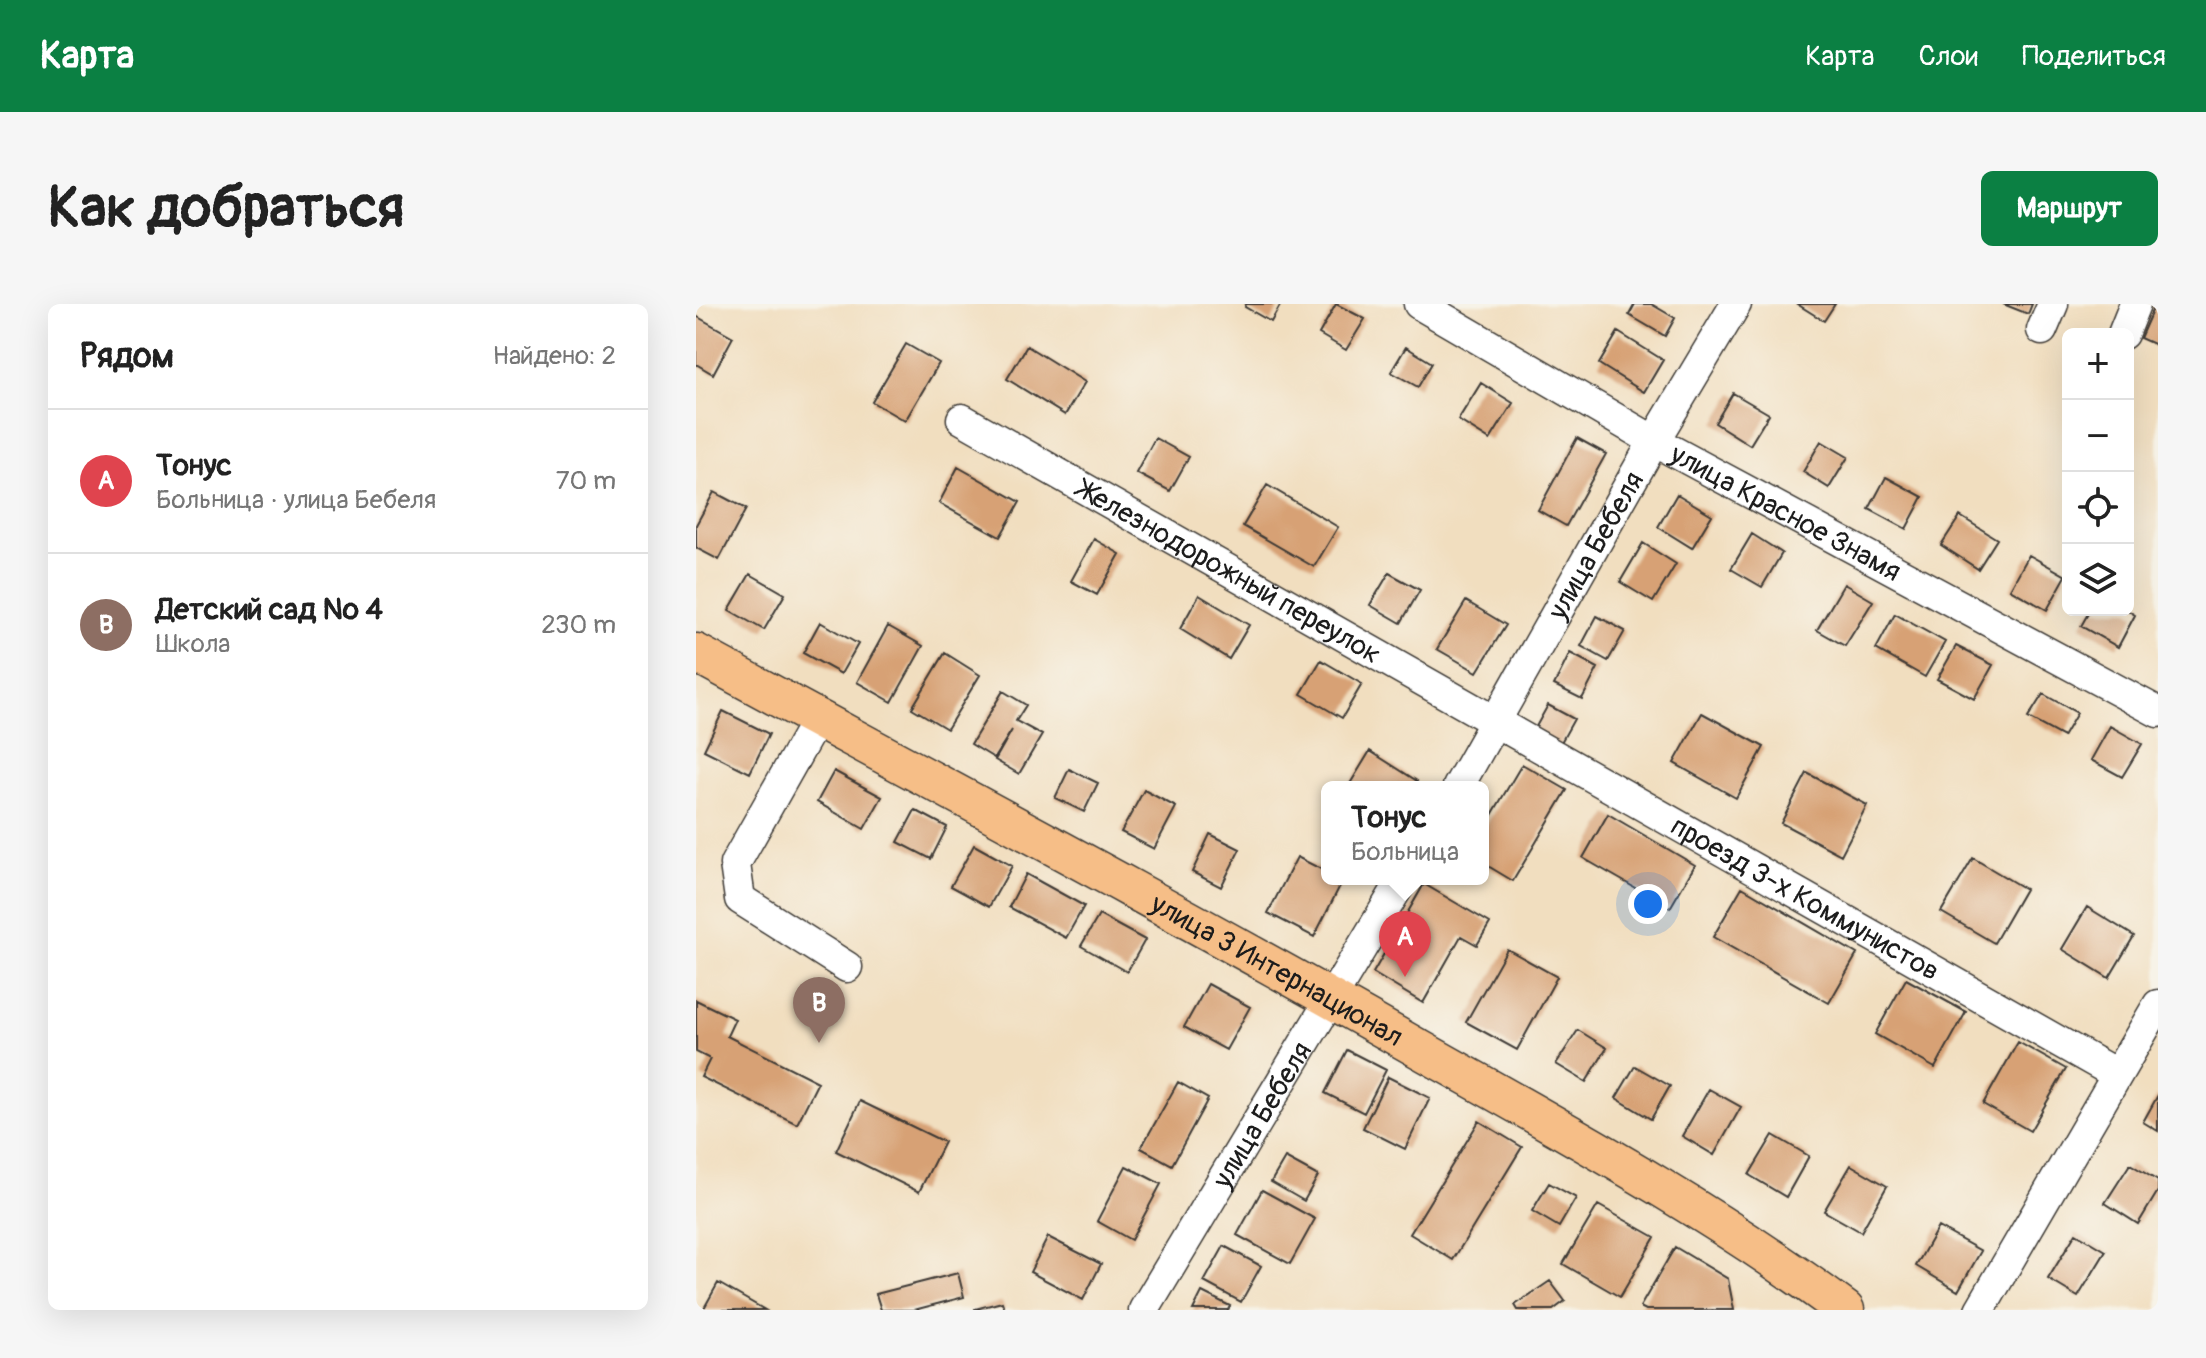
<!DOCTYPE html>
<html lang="ru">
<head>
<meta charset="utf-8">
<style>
  :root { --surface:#fff; --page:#f6f6f6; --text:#222; --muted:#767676; --line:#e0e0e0; --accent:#0b8043 }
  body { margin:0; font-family:Pangolin,sans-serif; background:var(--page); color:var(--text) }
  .controls { position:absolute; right:24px; top:24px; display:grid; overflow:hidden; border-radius:12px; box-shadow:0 8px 32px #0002 }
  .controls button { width:72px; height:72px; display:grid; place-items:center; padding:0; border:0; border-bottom:2px solid var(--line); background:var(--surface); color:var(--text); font:40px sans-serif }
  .you { position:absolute; left:952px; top:600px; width:28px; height:28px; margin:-20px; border:6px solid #fff; border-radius:50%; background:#1a73e8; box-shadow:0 0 0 12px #1a73e833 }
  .badge { display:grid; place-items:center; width:52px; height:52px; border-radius:50%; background:var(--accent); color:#fff; font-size:26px; font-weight:700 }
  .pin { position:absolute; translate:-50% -66px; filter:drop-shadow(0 2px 4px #0008) }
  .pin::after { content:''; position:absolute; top:42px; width:28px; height:24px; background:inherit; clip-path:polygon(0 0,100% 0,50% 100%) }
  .popup { position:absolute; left:625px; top:477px; width:168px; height:104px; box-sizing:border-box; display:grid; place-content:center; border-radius:12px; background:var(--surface); filter:drop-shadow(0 2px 6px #0005); font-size:26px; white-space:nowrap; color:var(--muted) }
  .popup b { font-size:30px; color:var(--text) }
  .popup::after { content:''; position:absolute; left:50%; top:100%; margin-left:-16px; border:16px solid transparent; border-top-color:var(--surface) }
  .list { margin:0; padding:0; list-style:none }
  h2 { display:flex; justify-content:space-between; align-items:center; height:104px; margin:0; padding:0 32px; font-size:34px }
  h2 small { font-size:26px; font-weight:400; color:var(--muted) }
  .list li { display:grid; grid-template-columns:52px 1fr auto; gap:24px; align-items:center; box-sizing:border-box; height:144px; padding:0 32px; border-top:2px solid var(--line) }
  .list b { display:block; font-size:30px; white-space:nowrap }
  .list p { margin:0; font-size:26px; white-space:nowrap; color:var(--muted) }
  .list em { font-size:26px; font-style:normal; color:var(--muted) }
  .icon { flex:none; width:44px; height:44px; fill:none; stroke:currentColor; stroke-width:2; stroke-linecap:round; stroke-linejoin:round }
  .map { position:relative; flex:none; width:1462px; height:1006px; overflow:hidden; border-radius:12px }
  header { display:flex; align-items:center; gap:48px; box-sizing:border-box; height:112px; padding:0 40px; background:var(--accent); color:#fff }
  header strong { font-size:38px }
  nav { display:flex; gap:44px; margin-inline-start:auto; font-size:28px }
  .intro { display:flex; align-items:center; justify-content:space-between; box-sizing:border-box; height:192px; padding:0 48px }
  h1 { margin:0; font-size:56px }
  .button { padding:20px 36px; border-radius:12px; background:var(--accent); color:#fff; font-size:28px; font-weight:700 }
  main { display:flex; gap:48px; padding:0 48px }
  aside { flex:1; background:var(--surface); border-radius:12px; box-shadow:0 8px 32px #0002 }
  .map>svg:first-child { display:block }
  .building { fill:#d7a175 }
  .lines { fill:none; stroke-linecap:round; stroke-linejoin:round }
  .minor-casing { stroke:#3c3934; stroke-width:33 }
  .major-casing { stroke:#3c3934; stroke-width:41 }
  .minor { stroke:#fff; stroke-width:30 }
  .major { stroke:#f6be87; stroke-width:38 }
  .labels { text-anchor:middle; stroke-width:6; stroke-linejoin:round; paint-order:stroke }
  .street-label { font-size:28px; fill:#1c1c1c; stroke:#f7f3e8 }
</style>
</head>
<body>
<header>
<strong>Карта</strong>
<nav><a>Карта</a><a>Слои</a><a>Поделиться</a></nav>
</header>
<div class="intro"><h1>Как добраться</h1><a class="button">Маршрут</a></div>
<main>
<aside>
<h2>Рядом<small>Найдено: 2</small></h2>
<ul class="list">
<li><span class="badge" style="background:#e0444e">A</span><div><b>Тонус</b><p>Больница · улица Бебеля</p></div><em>70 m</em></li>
<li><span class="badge" style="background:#8d6e63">B</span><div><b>Детский сад № 4</b><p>Школа</p></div><em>230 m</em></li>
</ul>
</aside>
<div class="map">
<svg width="1462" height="1006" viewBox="0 0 1462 1006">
  <rect width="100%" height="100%" fill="#f7f3e8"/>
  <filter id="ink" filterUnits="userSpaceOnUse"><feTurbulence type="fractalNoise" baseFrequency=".0125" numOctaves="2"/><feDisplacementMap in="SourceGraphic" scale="16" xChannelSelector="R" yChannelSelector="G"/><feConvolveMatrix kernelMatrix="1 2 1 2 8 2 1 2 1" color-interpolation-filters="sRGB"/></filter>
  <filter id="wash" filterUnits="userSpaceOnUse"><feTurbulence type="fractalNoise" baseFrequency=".006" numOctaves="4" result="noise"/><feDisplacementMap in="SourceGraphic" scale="32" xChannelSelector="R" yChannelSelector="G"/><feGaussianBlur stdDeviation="1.8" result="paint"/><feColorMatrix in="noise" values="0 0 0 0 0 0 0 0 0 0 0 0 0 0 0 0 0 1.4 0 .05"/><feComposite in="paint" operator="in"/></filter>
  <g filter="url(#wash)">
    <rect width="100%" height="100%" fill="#f1debf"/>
    <g id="blocks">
      <!-- building -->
      <path class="building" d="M 550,0 L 585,0 L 575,18 L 549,3 Z
        M 640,0 L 669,15 L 650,46 L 623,30 Z
        M 939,0 L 955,0 L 979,14 L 969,32 L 933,11 Z
        M 1101,0 L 1139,0 L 1128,17 Z
        M 1307,0 L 1336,0 L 1332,10 Z
        M 1459,0 L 1462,0 L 1462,42 L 1444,34 Z
        M 0,12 L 37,33 L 17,70 L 0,60 Z
        M 922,28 L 967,56 L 948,88 L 903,60 Z
        M 210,40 L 243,59 L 209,117 L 176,98 Z
        M 331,42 L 389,78 L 369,111 L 311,75 Z
        M 710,43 L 736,59 L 722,83 L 695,68 Z
        M 785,79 L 817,99 L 794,136 L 762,116 Z
        M 1037,89 L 1073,110 L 1054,141 L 1019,119 Z
        M 459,134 L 493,153 L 474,187 L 440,169 Z
        M 881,134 L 910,150 L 870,222 L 842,206 Z
        M 1125,137 L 1152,153 L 1133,184 L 1107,168 Z
        M 262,163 L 324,198 L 304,233 L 243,199 Z
        M 1190,173 L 1227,193 L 1210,225 L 1173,205 Z
        M 571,181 L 642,223 L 618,263 L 547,222 Z
        M 18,188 L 50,205 L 23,256 L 0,244 L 0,221 Z
        M 981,190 L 1016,211 L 996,244 L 962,223 Z
        M 1264,212 L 1301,235 L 1282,265 L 1245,241 Z
        M 1056,230 L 1086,249 L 1066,283 L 1035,265 Z
        M 398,235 L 424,250 L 401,291 L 375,277 Z
        M 947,239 L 980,260 L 957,298 L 924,278 Z
        M 1333,251 L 1370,272 L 1351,306 L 1314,285 Z
        M 693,269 L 724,286 L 705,319 L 674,301 Z
        M 54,270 L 89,290 L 68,326 L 33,306 Z
        M 1148,280 L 1177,297 L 1149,342 L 1121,326 Z
        M 503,291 L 553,321 L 533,355 L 484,325 Z
        M 770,297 L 810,321 L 781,368 L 741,345 Z
        M 1394,306 L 1431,306 L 1439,311 L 1422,343 L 1385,322 Z
        M 1199,310 L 1249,338 L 1229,373 L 1180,345 Z
        M 901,312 L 929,327 L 912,357 L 885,342 Z
        M 124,318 L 162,340 L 145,370 L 107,349 Z
        M 192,322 L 227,342 L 196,398 L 161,378 Z
        M 1260,342 L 1297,361 L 1278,395 L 1241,375 Z
        M 249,349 L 284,371 L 251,425 L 216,404 Z
        M 874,349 L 902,364 L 886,395 L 858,381 Z
        M 625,356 L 666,380 L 646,414 L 605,390 Z
        M 307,387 L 330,401 L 320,417 L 346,431 L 323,470 L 299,456 L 316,426 L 298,454 L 275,440 Z
        M 1347,390 L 1381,409 L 1367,433 L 1332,414 Z
        M 852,401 L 878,415 L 863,442 L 837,428 Z
        M 27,407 L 73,430 L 54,469 L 8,446 Z
        M 1006,409 L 1068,443 L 1040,494 L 978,459 Z
        M 1414,422 L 1446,440 L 1426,473 L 1395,456 Z
        M 674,447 L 721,477 L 717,483 L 652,483 Z
        M 826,460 L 871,486 L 817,577 L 787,559 L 787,526 Z
        M 373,465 L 402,479 L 388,508 L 359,494 Z
        M 138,467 L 186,493 L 168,525 L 121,498 Z
        M 1111,469 L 1171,501 L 1145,551 L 1085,519 Z
        M 448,486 L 480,503 L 458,545 L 425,528 Z
        M 219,506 L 251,523 L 235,555 L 202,538 Z
        M 912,510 L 999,561 L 974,604 L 887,554 Z
        M 514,530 L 544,545 L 525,583 L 496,568 Z
        M 278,541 L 316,562 L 293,603 L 255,582 Z
        M 601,553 L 631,568 L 631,575 L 647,576 L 618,633 L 572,609 Z
        M 1277,554 L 1329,585 L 1298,639 L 1245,608 Z
        M 330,570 L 388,602 L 370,634 L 313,603 Z
        M 728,580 L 794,619 L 781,641 L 765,632 L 727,699 L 677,669 Z
        M 1046,583 L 1161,650 L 1133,699 L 1017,633 Z
        M 1391,603 L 1438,632 L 1413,674 L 1366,645 Z
        M 403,611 L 449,636 L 431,668 L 385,642 Z
        M 811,645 L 861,673 L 821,746 L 770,718 Z
        M 1210,675 L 1270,708 L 1239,764 L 1179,730 Z
        M 512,680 L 554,703 L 530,746 L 488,723 Z
        M 0,696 L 39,715 L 31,732 L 122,778 L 101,820 L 5,773 L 14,755 L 0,748 Z
        M 882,726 L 911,744 L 890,778 L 860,760 Z
        M 1322,738 L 1370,765 L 1334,827 L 1287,800 Z
        M 651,746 L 690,766 L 668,809 L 629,789 Z
        M 939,762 L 974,782 L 955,815 L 920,794 Z
        M 692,773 L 734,794 L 709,845 L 667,824 Z
        M 482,778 L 512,795 L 476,861 L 445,844 Z
        M 1013,785 L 1045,803 L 1018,851 L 986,832 Z
        M 1462,791 L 1462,827 L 1447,818 Z
        M 164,797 L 248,838 L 223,888 L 140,847 Z
        M 783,817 L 826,843 L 757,956 L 714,930 Z
        M 1077,831 L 1113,852 L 1090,893 L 1053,871 Z
        M 589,854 L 622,872 L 608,897 L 575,878 Z
        M 1434,860 L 1462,877 L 1462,887 L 1442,920 L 1409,899 Z
        M 1155,861 L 1191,882 L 1165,928 L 1128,907 Z
        M 430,862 L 465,880 L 435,936 L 401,917 Z
        M 853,879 L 880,894 L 863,923 L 836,907 Z
        M 566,886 L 619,915 L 594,960 L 541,931 Z
        M 902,901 L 959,933 L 924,993 L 867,960 Z
        M 1242,923 L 1285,947 L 1262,987 L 1220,962 Z
        M 1380,929 L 1410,947 L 1382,993 L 1352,975 Z
        M 352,933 L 405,960 L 387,996 L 334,968 Z
        M 528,942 L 565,962 L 545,998 L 508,978 Z
        M 979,943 L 1032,975 L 1038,1006 L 950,1006 L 944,1003 Z
        M 262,969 L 268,993 L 218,1006 L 185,1006 L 180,990 Z
        M 854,977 L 869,997 L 857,1006 L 822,1006 L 819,1001 Z
        M 22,979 L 69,1006 L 7,1006 Z
        M 506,988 L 534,1002 L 532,1006 L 497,1006 Z
        M 306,998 L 309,1006 L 279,1006 L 279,1005 Z"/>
    </g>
  </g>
  <g filter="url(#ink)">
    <use href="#blocks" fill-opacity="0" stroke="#3c3934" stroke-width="2"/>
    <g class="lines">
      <!-- minor casing -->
      <g class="minor-casing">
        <g id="minor">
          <path id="s1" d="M 723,0 L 958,137 L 1462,408"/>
          <path d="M 1346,26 L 1357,0"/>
          <path d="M 1427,30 L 1439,0"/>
          <path id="s2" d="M 266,115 L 1420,770"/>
          <path d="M 121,415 L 39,560 L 44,595 L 151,663"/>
          <path id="s3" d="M 762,483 L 958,137 L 1040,0"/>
          <path id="s4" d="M 448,1006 L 707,575"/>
          <path d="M 1284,1006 L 1462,701"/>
        </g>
      </g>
      <!-- major casing -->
      <g class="major-casing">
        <g id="major">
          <path id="s5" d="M 0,349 C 240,479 481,607 718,742 C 865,825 1013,905 1149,1006"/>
        </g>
      </g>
      <!-- minor -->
      <use href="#minor" class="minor"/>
      <!-- major -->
      <use href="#major" class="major"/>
    </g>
  </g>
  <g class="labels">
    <!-- street labels -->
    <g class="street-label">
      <text dy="10" stroke="none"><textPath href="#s1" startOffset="422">улица Красное Знамя</textPath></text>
      <text dy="10" stroke="none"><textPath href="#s3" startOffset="278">улица Бебеля</textPath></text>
      <text dy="10" stroke="none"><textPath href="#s2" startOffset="308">Железнодорожный переулок</textPath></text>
      <text dy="10" stroke="none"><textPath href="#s2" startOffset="970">проезд 3-х Коммунистов</textPath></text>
      <text dy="10" stroke="none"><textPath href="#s5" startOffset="662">улица 3 Интернационал</textPath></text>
      <text dy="10" stroke="none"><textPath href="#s4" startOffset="228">улица Бебеля</textPath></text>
    </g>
  </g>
</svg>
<div class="controls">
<button>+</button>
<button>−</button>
<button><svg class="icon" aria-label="locate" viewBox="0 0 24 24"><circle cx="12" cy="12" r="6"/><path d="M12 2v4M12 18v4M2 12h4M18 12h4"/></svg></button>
<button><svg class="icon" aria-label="layers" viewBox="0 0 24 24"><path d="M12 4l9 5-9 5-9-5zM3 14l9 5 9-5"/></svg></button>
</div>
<div class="you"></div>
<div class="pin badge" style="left:709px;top:673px;background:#e0444e">A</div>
<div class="popup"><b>Тонус</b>Больница</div>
<div class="pin badge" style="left:123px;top:739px;background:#8d6e63">B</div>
</div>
</main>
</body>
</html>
